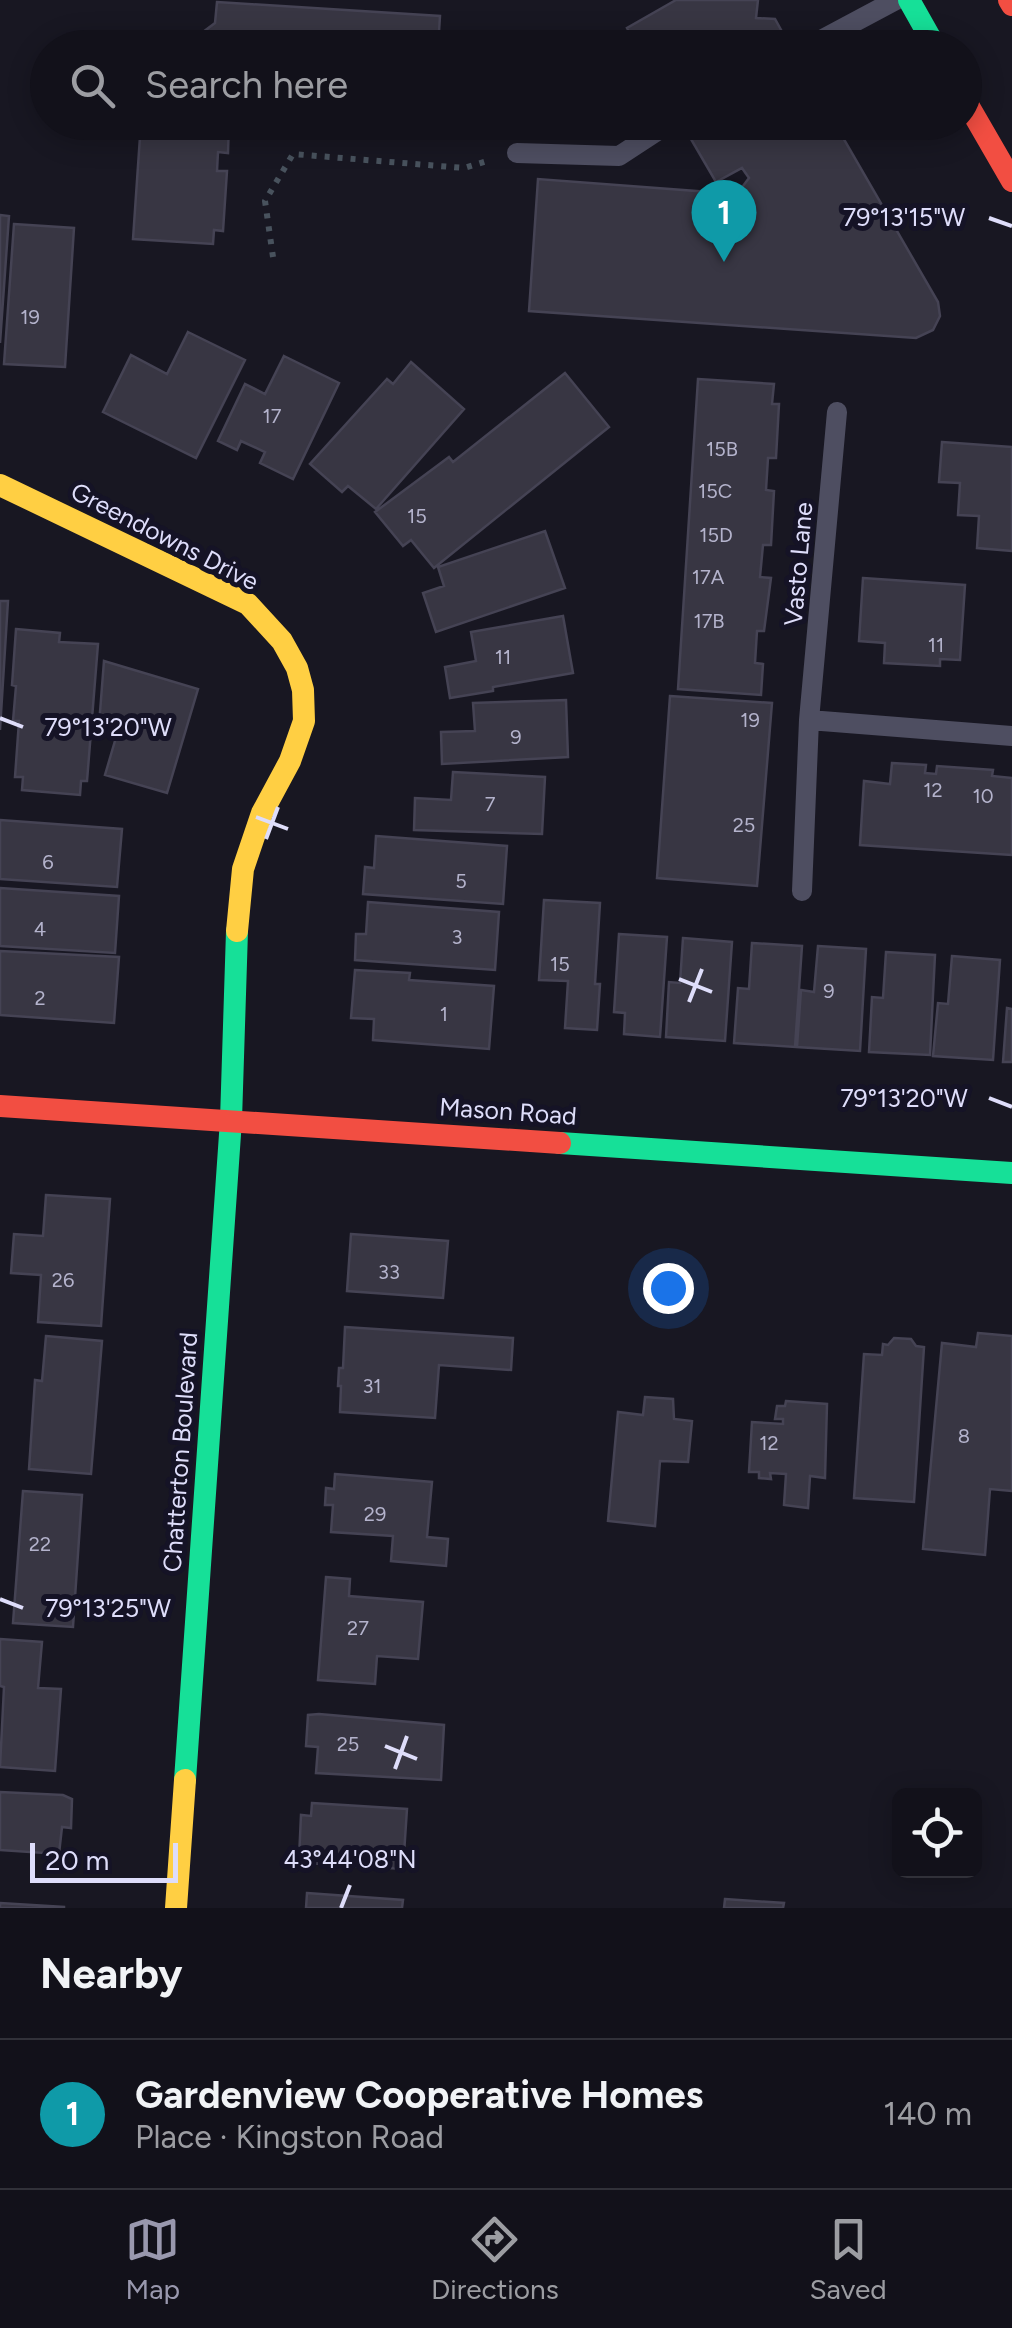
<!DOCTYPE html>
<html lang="en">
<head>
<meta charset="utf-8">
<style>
  :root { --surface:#12111a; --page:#1f1f27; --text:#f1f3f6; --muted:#9c9da2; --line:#313139; --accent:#9998ae }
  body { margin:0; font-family:Figtree,sans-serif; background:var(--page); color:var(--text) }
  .controls { position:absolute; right:30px; bottom:30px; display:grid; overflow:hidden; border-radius:15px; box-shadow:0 5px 25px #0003 }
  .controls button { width:90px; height:90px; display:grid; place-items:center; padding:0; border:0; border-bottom:2px solid var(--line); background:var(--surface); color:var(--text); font:50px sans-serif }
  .scale { position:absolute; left:30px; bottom:25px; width:148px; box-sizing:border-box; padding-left:10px; border:5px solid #deddfa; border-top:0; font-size:28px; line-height:35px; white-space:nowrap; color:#deddfa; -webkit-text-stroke:8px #151326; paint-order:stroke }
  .you { position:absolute; left:668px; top:1288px; width:35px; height:35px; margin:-25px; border:8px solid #fff; border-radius:50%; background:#1a73e8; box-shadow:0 0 0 15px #1a73e833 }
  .badge { display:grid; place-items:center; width:65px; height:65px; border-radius:50%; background:var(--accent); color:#fff; font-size:32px; font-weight:700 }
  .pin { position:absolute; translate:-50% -82px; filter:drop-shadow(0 2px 5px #0008) }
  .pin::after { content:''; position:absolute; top:52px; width:35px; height:30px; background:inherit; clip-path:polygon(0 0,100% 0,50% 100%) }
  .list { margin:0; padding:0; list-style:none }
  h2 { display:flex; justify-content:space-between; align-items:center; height:130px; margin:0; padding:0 40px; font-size:42px }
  h2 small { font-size:32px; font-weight:400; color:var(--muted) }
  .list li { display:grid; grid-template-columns:65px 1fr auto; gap:30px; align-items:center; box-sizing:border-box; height:150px; padding:0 40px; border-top:2px solid var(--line) }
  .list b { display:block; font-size:38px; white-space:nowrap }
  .list p { margin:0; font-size:32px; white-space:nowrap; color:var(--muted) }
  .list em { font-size:32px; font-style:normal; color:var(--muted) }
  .icon { flex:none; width:55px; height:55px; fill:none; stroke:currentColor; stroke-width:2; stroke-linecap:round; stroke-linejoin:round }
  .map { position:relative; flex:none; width:1012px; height:1908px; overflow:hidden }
  .search { position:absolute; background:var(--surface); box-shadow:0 5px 25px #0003; left:30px; right:30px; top:30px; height:110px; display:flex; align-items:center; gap:25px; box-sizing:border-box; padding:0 35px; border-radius:55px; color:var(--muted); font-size:38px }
  .sheet { height:280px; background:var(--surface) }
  nav { display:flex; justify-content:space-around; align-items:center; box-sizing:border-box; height:140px; border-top:2px solid var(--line); background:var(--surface); font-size:28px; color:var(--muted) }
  nav a { display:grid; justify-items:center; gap:5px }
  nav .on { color:var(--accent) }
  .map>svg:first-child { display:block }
  .building { fill:#383643; stroke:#454354; stroke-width:2.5 }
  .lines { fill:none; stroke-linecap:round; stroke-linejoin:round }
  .path { stroke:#48525d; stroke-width:6; stroke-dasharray:5 8; stroke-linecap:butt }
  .lane { stroke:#4e4e61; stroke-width:20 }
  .fast { stroke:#16e098; stroke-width:22 }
  .slow { stroke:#ffcf43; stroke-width:22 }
  .jam { stroke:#f24e42; stroke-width:22 }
  .ticks { fill:none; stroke:#deddfa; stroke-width:4 }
  .labels { text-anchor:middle; stroke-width:10; stroke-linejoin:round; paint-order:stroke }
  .number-label { font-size:20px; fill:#b4b3cc }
  .street-label { font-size:25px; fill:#deddfa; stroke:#151326 }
  .ticks-label { font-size:25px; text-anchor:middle; fill:#deddfa; stroke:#151326; stroke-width:10; stroke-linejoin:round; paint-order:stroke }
</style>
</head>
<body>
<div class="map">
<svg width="1012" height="1908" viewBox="0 0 1012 1908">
  <rect width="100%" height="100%" fill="#181722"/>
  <!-- building -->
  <path class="building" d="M 676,0 L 758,0 L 756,18 L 775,19 L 791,48 L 638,48 L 627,28 Z
    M 217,2 L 440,16 L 438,48 L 210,48 L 199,35 L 215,23 Z
    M 141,122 L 229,122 L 228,153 L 218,152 L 217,171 L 227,171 L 223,231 L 214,230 L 213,244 L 133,239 Z
    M 681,122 L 834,122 L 938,302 L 940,316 L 933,330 L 916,338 L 529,311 L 538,179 L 709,192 L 707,222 L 716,222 L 749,178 L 742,168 L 716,182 Z
    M 0,215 L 9,216 L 0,343 Z
    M 14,224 L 74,228 L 65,367 L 4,364 Z
    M 188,332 L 245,360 L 196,458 L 103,412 L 131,355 L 167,374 Z
    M 284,356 L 339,383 L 293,479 L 260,463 L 265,452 L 241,441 L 237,450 L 218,441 L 245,384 L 265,394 Z
    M 411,362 L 464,409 L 376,509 L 348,486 L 342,492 L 310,464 L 387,379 L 393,384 Z
    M 565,373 L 609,427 L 434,568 L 411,540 L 403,546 L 375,512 L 449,457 L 453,462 Z
    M 698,379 L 774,384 L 772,404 L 779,404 L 776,458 L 768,458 L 766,490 L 774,491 L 771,545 L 763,545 L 760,577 L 771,578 L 764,631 L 757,631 L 755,663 L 763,664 L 761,695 L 678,689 Z
    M 942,442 L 1012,447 L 1012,551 L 977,548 L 979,516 L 958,515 L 960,483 L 939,482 Z
    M 545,531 L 565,588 L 436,632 L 423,593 L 444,586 L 438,567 Z
    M 863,578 L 965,585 L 960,660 L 940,659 L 940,666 L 884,663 L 885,643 L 859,641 Z
    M 0,601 L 8,601 L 0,730 Z
    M 563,616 L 573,673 L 493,687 L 493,691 L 450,698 L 445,667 L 476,661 L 471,632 Z
    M 16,629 L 60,633 L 59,642 L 98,644 L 87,781 L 81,781 L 80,795 L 22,790 L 23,777 L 15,777 L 19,721 L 13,721 L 16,686 L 12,685 Z
    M 104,661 L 198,689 L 167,793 L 105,775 L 117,734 L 99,725 Z
    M 670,696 L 772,703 L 757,886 L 657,878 Z
    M 566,700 L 568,757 L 442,764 L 441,732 L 475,731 L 473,703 Z
    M 892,763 L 926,765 L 925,773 L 936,774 L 937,766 L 993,770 L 992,776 L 1012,778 L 1012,855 L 860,845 L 864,781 L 890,784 Z
    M 453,772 L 545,777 L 542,834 L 414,830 L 415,798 L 451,800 Z
    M 0,820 L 122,829 L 117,887 L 0,879 Z
    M 376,836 L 507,846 L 503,904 L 363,894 L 365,867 L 374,868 Z
    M 0,888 L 119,896 L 115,953 L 0,946 Z
    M 544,900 L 600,903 L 595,984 L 600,984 L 597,1030 L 565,1028 L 568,981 L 539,980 Z
    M 368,902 L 499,912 L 495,970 L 355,960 L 356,934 L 366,934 Z
    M 619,934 L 667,937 L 660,1037 L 624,1034 L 625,1013 L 614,1012 Z
    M 683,938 L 732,942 L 725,1041 L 666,1037 L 669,982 L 680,983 Z
    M 752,943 L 802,946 L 795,1047 L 734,1043 L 738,988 L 749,989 Z
    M 818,946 L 866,949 L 860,1051 L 797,1047 L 801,990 L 814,992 Z
    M 0,951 L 119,957 L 114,1023 L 0,1015 Z
    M 886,952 L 935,955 L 930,1055 L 869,1052 L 872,997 L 883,998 Z
    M 952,956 L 1000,960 L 993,1060 L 933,1056 L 938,1003 L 948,1004 Z
    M 355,970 L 410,973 L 409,980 L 494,986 L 489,1049 L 373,1040 L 374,1019 L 351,1018 Z
    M 1007,1008 L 1012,1009 L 1012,1062 L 1003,1062 Z
    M 46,1195 L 110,1199 L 101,1326 L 38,1322 L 41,1275 L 11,1273 L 14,1234 L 43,1236 Z
    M 351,1234 L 448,1241 L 443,1298 L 347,1291 Z
    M 345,1327 L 513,1338 L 511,1370 L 439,1365 L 435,1418 L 340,1412 L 341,1386 L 338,1386 L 339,1368 L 343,1368 Z
    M 978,1333 L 1012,1336 L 1012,1491 L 990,1489 L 985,1555 L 923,1549 L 942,1343 L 976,1347 Z
    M 46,1336 L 102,1341 L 91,1474 L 29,1469 L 35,1380 L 42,1381 Z
    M 894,1338 L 911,1339 L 916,1346 L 924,1347 L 914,1502 L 854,1498 L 864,1354 L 882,1355 L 883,1344 L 888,1345 Z
    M 645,1397 L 673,1399 L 674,1419 L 692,1421 L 688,1462 L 660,1461 L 655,1526 L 608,1521 L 618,1412 L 643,1415 Z
    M 786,1401 L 827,1404 L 825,1478 L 810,1476 L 808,1508 L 784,1505 L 786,1474 L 770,1473 L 771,1479 L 759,1478 L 759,1472 L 749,1472 L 752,1422 L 783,1424 L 783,1419 L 775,1419 L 777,1406 L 785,1406 Z
    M 335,1474 L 432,1482 L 427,1537 L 448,1539 L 446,1566 L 391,1561 L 393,1536 L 331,1532 L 333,1505 L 325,1505 L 326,1488 L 334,1489 Z
    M 23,1491 L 82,1495 L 73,1627 L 13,1623 Z
    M 326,1577 L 350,1579 L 349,1596 L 423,1602 L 418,1659 L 377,1656 L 375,1684 L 318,1680 Z
    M 0,1639 L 42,1642 L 38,1688 L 61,1689 L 55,1771 L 0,1767 L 4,1687 L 0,1686 Z
    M 319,1714 L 444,1725 L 441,1780 L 316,1773 L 318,1747 L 306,1746 L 308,1715 Z
    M 0,1792 L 63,1795 L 72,1799 L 71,1828 L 62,1827 L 59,1854 L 0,1850 Z
    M 312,1803 L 407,1809 L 403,1869 L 308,1863 L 309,1859 L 299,1859 L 301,1815 L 311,1816 Z
    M 307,1893 L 403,1900 L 402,1908 L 306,1908 Z
    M 725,1899 L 784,1903 L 783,1908 L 724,1908 Z
    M 0,1903 L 64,1907 L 64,1908 L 0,1908 Z"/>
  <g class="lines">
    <!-- path -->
    <path class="path" d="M 273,257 L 265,201 L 293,154 L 464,168 L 487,161"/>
    <!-- lane -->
    <path class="lane" d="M 806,48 L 896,0
      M 517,153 L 619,156 L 671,122
      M 809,720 L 1012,736
      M 802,891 L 809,720 L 837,412"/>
    <!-- fast -->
    <path class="fast" d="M 909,0 L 936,48
      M 560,1143 L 1012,1173
      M 185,1780 L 231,1120 L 237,931"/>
    <!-- slow -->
    <path class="slow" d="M 0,485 L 248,604 L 282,641 L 297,668 L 303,690 L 304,721 L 290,761 L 262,813 L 243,869 L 237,931
      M 176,1908 L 185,1780"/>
    <!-- jam -->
    <path class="jam" d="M 1009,0 L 1012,5
      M 964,98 L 1012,181
      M 0,1106 L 560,1143"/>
  </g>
  <!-- ticks -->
  <path class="ticks" d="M 989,218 L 1012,226M 0,718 L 23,727M 256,817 L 288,829M 266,839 L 278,807M 679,979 L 712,992M 689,1002 L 702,969M 989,1098 L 1012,1107M 0,1599 L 23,1608M 385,1746 L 417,1759M 395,1769 L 407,1736M 341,1908 L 350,1885"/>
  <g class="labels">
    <!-- number labels -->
    <g class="number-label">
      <text x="30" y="324">19</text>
      <text x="272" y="423">17</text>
      <text x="722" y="456">15B</text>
      <text x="715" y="498">15C</text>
      <text x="417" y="523">15</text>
      <text x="716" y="542">15D</text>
      <text x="708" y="584">17A</text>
      <text x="709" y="628">17B</text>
      <text x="936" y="652">11</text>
      <text x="503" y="664">11</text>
      <text x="750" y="727">19</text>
      <text x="516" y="744">9</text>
      <text x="933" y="797">12</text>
      <text x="983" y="803">10</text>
      <text x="490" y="811">7</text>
      <text x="744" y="832">25</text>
      <text x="48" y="869">6</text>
      <text x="461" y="888">5</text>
      <text x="40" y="936">4</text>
      <text x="457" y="944">3</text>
      <text x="560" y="971">15</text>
      <text x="829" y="998">9</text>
      <text x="40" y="1005">2</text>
      <text x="444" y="1021">1</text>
      <text x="389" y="1279">33</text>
      <text x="63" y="1287">26</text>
      <text x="372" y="1393">31</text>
      <text x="964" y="1443">8</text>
      <text x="769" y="1450">12</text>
      <text x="375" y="1521">29</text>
      <text x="40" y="1551">22</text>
      <text x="358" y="1635">27</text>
      <text x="348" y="1751">25</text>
    </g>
    <!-- street labels -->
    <g class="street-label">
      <text transform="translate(165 536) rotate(27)" y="9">Greendowns Drive</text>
      <text transform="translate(798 564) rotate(-85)" y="9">Vasto Lane</text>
      <text transform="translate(508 1111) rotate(4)" y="9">Mason Road</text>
      <text transform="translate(180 1452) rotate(-86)" y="9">Chatterton Boulevard</text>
    </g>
  </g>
  <g class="ticks-label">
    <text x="904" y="226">79°13'15"W</text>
    <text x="108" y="736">79°13'20"W</text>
    <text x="904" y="1107">79°13'20"W</text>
    <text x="108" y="1617">79°13'25"W</text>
    <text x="350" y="1868">43°44'08"N</text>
  </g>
</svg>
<div class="controls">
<button><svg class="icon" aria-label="locate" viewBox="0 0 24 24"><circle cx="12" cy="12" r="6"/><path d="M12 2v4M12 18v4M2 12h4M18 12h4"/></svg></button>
</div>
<div class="scale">20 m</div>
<div class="you"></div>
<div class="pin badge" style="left:724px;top:262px;background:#0f9aa8">1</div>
<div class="search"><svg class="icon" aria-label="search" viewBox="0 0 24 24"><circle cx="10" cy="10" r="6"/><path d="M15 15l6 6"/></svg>Search here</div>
</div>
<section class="sheet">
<h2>Nearby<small></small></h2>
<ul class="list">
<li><span class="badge" style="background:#0f9aa8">1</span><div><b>Gardenview Cooperative Homes</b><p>Place · Kingston Road</p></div><em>140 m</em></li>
</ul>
</section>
<nav>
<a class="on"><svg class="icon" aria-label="map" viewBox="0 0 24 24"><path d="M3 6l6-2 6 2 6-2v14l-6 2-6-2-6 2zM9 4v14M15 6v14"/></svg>Map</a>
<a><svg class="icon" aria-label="directions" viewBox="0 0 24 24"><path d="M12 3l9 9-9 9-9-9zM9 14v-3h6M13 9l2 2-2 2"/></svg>Directions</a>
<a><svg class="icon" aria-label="saved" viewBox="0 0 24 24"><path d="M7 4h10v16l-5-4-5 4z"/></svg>Saved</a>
</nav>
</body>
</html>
